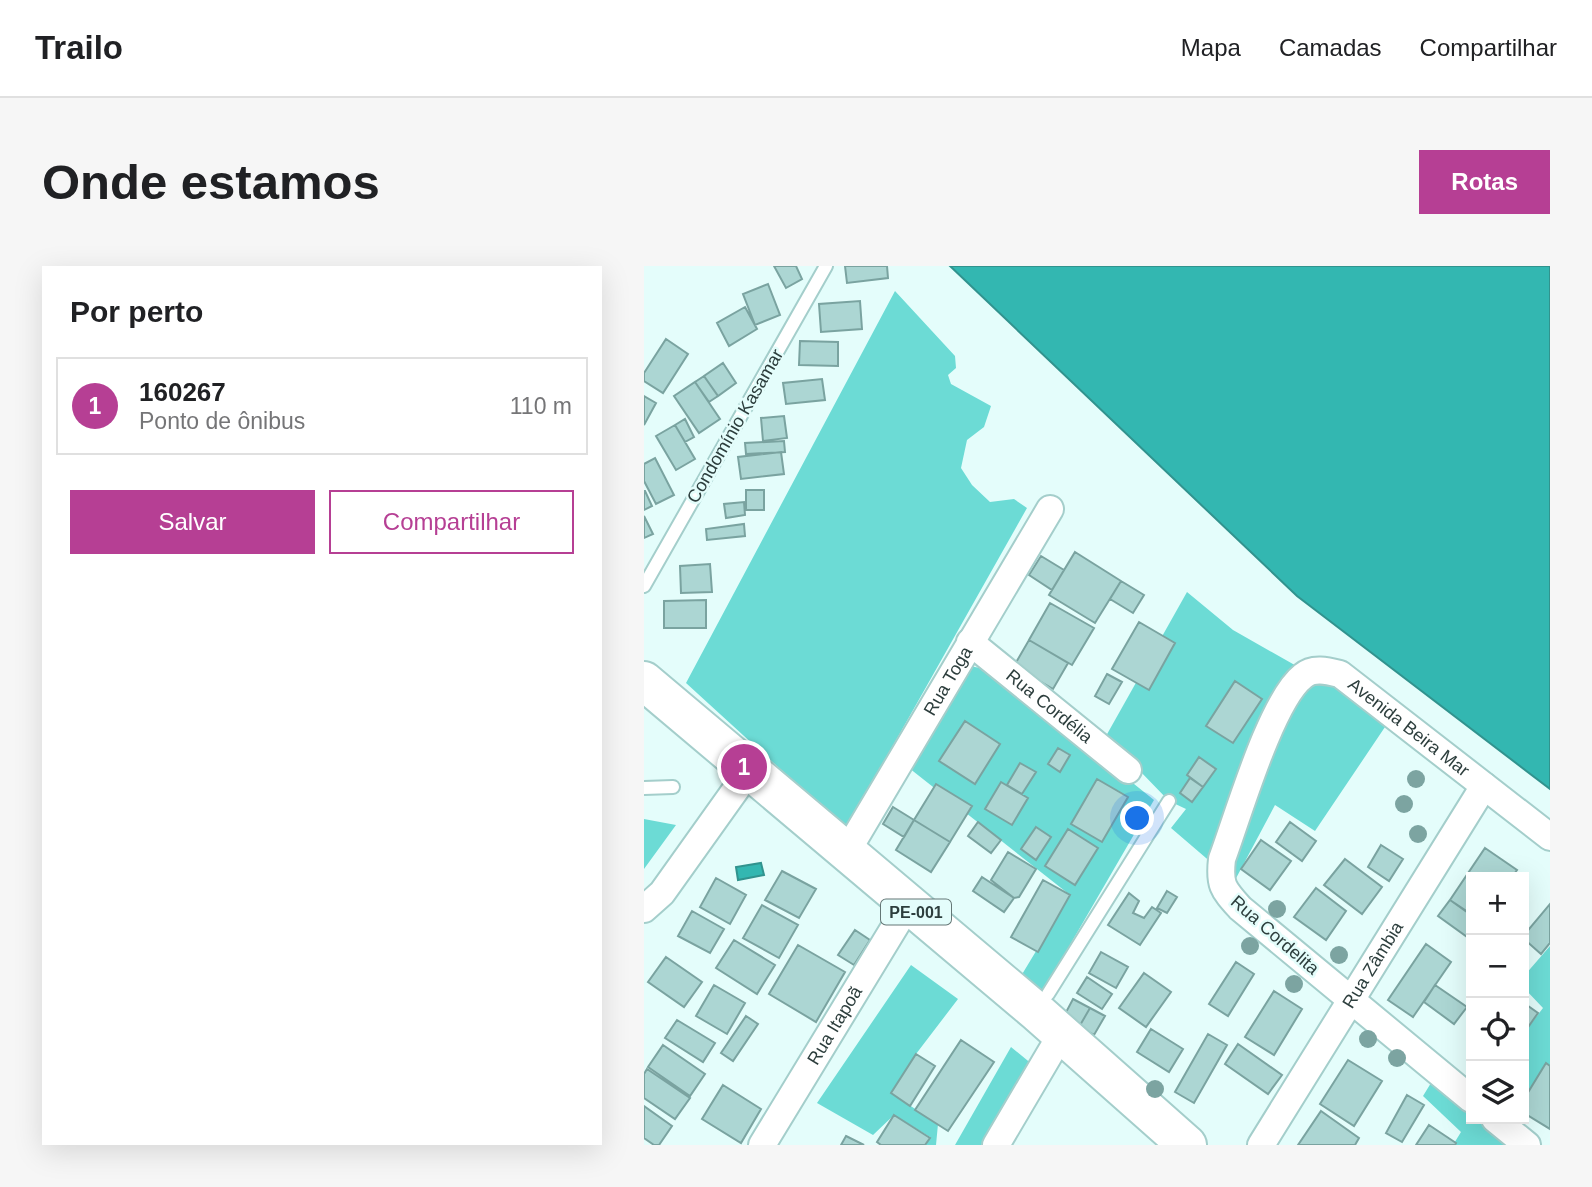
<!DOCTYPE html>
<html lang="pt">
<head>
<meta charset="utf-8">
<style>
  :root { --surface:#fff; --page:#f6f6f6; --text:#202124; --muted:#757577; --line:#e0e0e0; --accent:#b63f94 }
  body { margin:0; font-family:Arial,sans-serif; background:var(--page); color:var(--text) }
  .controls { position:absolute; right:21px; bottom:21px; display:grid; overflow:hidden; border-radius:0px; box-shadow:0 7px 28px #0002 }
  .controls button { width:63px; height:63px; display:grid; place-items:center; padding:0; border:0; border-bottom:2px solid var(--line); background:var(--surface); color:var(--text); font:35px sans-serif }
  .you { position:absolute; left:494px; top:553px; width:24px; height:24px; margin:-18px; border:5px solid #fff; border-radius:50%; background:#1a73e8; box-shadow:0 0 0 10px #1a73e833 }
  .badge { display:grid; place-items:center; width:46px; height:46px; border-radius:50%; background:var(--accent); color:#fff; font-size:23px; font-weight:700 }
  .pin { position:absolute; translate:-50% -50%; border:4px solid #fff; box-shadow:0 2px 7px #0006 }
  .list { margin:0; padding:0; list-style:none }
  h2 { display:flex; justify-content:space-between; align-items:center; height:91px; margin:0; padding:0 28px; font-size:30px }
  h2 small { font-size:23px; font-weight:400; color:var(--muted) }
  .list li { display:grid; grid-template-columns:46px 1fr auto; gap:21px; align-items:center; box-sizing:border-box; height:98px; margin:0 14px 14px; padding:0 14px; border:2px solid var(--line); border-radius:0px }
  .list b { display:block; font-size:26px; white-space:nowrap }
  .list p { margin:0; font-size:23px; white-space:nowrap; color:var(--muted) }
  .list em { font-size:23px; font-style:normal; color:var(--muted) }
  .actions { display:flex; gap:14px; padding:21px 28px }
  .actions a { flex:1; padding:16px 0; border:2px solid var(--accent); border-radius:0px; text-align:center; font-size:24px; color:var(--accent) }
  .actions .main { background:var(--accent); color:#fff }
  .icon { flex:none; width:38px; height:38px; fill:none; stroke:currentColor; stroke-width:2; stroke-linecap:round; stroke-linejoin:round }
  .map { position:relative; flex:none; width:906px; height:879px; overflow:hidden; border-radius:0px }
  header { display:flex; align-items:center; gap:42px; box-sizing:border-box; height:98px; padding:0 35px; background:var(--surface); border-bottom:2px solid var(--line) }
  header strong { font-size:33px }
  nav { display:flex; gap:38px; margin-inline-start:auto; font-size:24px }
  .intro { display:flex; align-items:center; justify-content:space-between; box-sizing:border-box; height:168px; padding:0 42px }
  h1 { margin:0; font-size:49px }
  .button { padding:18px 32px; border-radius:0px; background:var(--accent); color:#fff; font-size:24px; font-weight:700 }
  main { display:flex; gap:42px; padding:0 42px }
  aside { flex:1; background:var(--surface); border-radius:0px; box-shadow:0 7px 28px #0002 }
  .map>svg:first-child { display:block }
  .green { fill:#6cdbd5 }
  .water { fill:#33b7b1; stroke:#31938e; stroke-width:2 }
  .building { fill:#acd6d3; stroke:#7aa3a0; stroke-width:2 }
  .lines { fill:none; stroke-linecap:round; stroke-linejoin:round }
  .lane-casing { stroke:#a4cecb; stroke-width:16 }
  .street-casing { stroke:#a4cecb; stroke-width:30 }
  .primary-casing { stroke:#a4cecb; stroke-width:42 }
  .lane { stroke:#fff; stroke-width:12 }
  .street { stroke:#fff; stroke-width:26 }
  .primary { stroke:#fff; stroke-width:38 }
  .tree { fill:#7ca4a1 }
  .labels { text-anchor:middle; stroke-width:5; stroke-linejoin:round; paint-order:stroke }
  .shield { fill:#e4fdfb; stroke:#647776; stroke-width:2 }
  .shield-label { font-size:16px; font-weight:bold; fill:#2d3e3d }
  .street-label { font-size:18px; fill:#2d3e3d; stroke:#e4fdfb }
</style>
</head>
<body>
<header>
<strong>Trailo</strong>
<nav><a>Mapa</a><a>Camadas</a><a>Compartilhar</a></nav>
</header>
<div class="intro"><h1>Onde estamos</h1><a class="button">Rotas</a></div>
<main>
<aside>
<h2>Por perto<small></small></h2>
<ul class="list">
<li><span class="badge">1</span><div><b>160267</b><p>Ponto de ônibus</p></div><em>110 m</em></li>
</ul>
<div class="actions"><a class="main">Salvar</a><a>Compartilhar</a></div>
</aside>
<div class="map">
<svg width="906" height="879" viewBox="0 0 906 879">
  <rect width="100%" height="100%" fill="#e4fdfb"/>
  <!-- green -->
  <path class="green" d="M 251,25 L 311,90 L 312,102 L 304,109 L 307,118 L 347,140 L 340,161 L 323,174 L 317,202 L 328,219 L 346,236 L 370,233 L 383,242 L 202,563 L 42,417 Z
    M 543,326 L 589,364 L 700,427 L 741,461 L 671,565 L 631,539 L 590,616 L 527,562 L 542,543 L 525,535 L 462,470 Z
    M 325,400 L 348,404 L 510,534 L 394,734 L 377,710 L 426,629 L 265,502 Z
    M 0,553 L 32,559 L 0,603 Z
    M 906,680 L 906,800 L 902,798 L 880,833 L 880,767 L 899,742 L 880,722 L 880,710 Z
    M 267,699 L 314,733 L 272,788 L 247,827 L 294,858 L 292,879 L 281,879 L 286,871 L 250,849 L 229,869 L 173,837 Z
    M 367,781 L 389,799 L 341,879 L 311,879 Z
    M 790,812 L 827,848 L 827,853 L 832,853 L 860,879 L 809,879 L 817,866 L 779,830 Z"/>
  <!-- water -->
  <path class="water" d="M 306,0 L 906,0 L 906,523 L 653,330 Z
    M 117,597 L 120,609 L 94,614 L 92,601 Z"/>
  <!-- building -->
  <path class="building" d="M 130,0 L 152,0 L 158,13 L 142,22 Z
    M 201,0 L 243,0 L 244,12 L 203,17 Z
    M 124,18 L 136,49 L 111,59 L 99,28 Z
    M 216,35 L 218,63 L 177,66 L 175,38 Z
    M 101,41 L 113,63 L 85,80 L 73,57 Z
    M 22,73 L 44,88 L 19,127 L 0,115 L 0,107 Z
    M 156,75 L 194,76 L 194,100 L 155,99 Z
    M 79,97 L 92,117 L 74,130 L 60,110 Z
    M 60,110 L 74,130 L 65,136 L 51,116 Z
    M 178,113 L 181,134 L 142,138 L 139,117 Z
    M 51,116 L 76,153 L 55,167 L 30,130 Z
    M 0,130 L 12,137 L 0,159 Z
    M 140,150 L 143,172 L 119,175 L 117,152 Z
    M 41,153 L 50,171 L 41,176 L 31,159 Z
    M 31,159 L 51,193 L 32,204 L 12,170 Z
    M 140,175 L 141,186 L 102,188 L 101,177 Z
    M 137,186 L 140,208 L 97,213 L 94,191 Z
    M 11,192 L 30,229 L 12,238 L 0,215 L 0,198 Z
    M 102,224 L 120,224 L 120,244 L 102,244 Z
    M 1,225 L 8,240 L 0,244 L 0,225 Z
    M 100,236 L 101,249 L 82,252 L 80,238 Z
    M 0,250 L 9,268 L 0,272 Z
    M 100,258 L 101,270 L 63,274 L 62,263 Z
    M 431,286 L 477,315 L 451,357 L 405,329 Z
    M 397,290 L 420,304 L 408,324 L 385,309 Z
    M 66,298 L 68,326 L 37,327 L 36,300 Z
    M 477,315 L 500,329 L 489,347 L 466,333 Z
    M 62,334 L 62,362 L 20,362 L 20,335 Z
    M 406,337 L 450,362 L 428,399 L 385,374 Z
    M 495,356 L 531,377 L 505,424 L 468,403 Z
    M 385,374 L 424,397 L 409,423 L 370,400 Z
    M 463,408 L 478,416 L 465,438 L 451,430 Z
    M 591,415 L 618,433 L 589,477 L 562,460 Z
    M 321,455 L 356,478 L 331,518 L 295,495 Z
    M 414,482 L 426,489 L 416,506 L 404,498 Z
    M 555,491 L 572,503 L 559,521 L 543,509 Z
    M 376,497 L 392,506 L 378,528 L 363,519 Z
    M 546,512 L 559,521 L 548,536 L 536,527 Z
    M 453,513 L 484,531 L 458,576 L 427,558 Z
    M 357,516 L 384,532 L 368,559 L 341,543 Z
    M 292,518 L 328,540 L 306,576 L 270,554 Z
    M 249,541 L 270,554 L 260,571 L 239,558 Z
    M 270,554 L 306,576 L 287,606 L 252,584 Z
    M 334,556 L 357,574 L 347,587 L 324,570 Z
    M 646,556 L 672,575 L 658,595 L 632,576 Z
    M 392,561 L 407,571 L 392,594 L 377,583 Z
    M 424,563 L 454,582 L 431,619 L 401,600 Z
    M 617,574 L 647,595 L 626,624 L 597,603 Z
    M 737,579 L 759,593 L 745,615 L 724,601 Z
    M 841,582 L 873,604 L 868,611 L 827,611 L 827,648 L 806,634 Z
    M 364,586 L 392,603 L 375,631 L 370,632 L 347,614 Z
    M 701,593 L 738,621 L 718,648 L 680,619 Z
    M 138,605 L 172,623 L 155,652 L 121,634 Z
    M 338,611 L 370,632 L 360,646 L 329,625 Z
    M 72,612 L 102,629 L 86,658 L 56,641 Z
    M 399,614 L 426,629 L 394,686 L 367,671 Z
    M 672,622 L 702,645 L 682,674 L 650,651 Z
    M 523,625 L 533,631 L 523,647 L 513,642 Z
    M 485,627 L 495,635 L 489,647 L 500,652 L 508,641 L 517,647 L 496,679 L 464,659 Z
    M 806,634 L 827,649 L 826,673 L 794,650 Z
    M 906,638 L 906,677 L 897,688 L 880,673 L 880,669 Z
    M 118,639 L 154,659 L 135,692 L 99,672 Z
    M 48,645 L 80,663 L 66,687 L 34,670 Z
    M 211,664 L 226,674 L 210,699 L 194,689 Z
    M 90,674 L 131,699 L 113,728 L 72,702 Z
    M 782,678 L 807,696 L 769,751 L 744,734 Z
    M 154,679 L 201,706 L 172,756 L 125,728 Z
    M 457,686 L 484,701 L 472,722 L 445,707 Z
    M 22,691 L 58,716 L 40,741 L 4,716 Z
    M 592,696 L 610,708 L 584,750 L 565,738 Z
    M 500,707 L 527,726 L 502,761 L 475,742 Z
    M 443,711 L 468,728 L 458,743 L 433,727 Z
    M 70,719 L 101,737 L 83,768 L 52,750 Z
    M 791,719 L 823,741 L 810,758 L 780,736 Z
    M 630,725 L 658,743 L 630,789 L 601,771 Z
    M 429,733 L 446,742 L 435,761 L 419,752 Z
    M 880,737 L 894,747 L 880,767 Z
    M 446,742 L 461,750 L 450,769 L 435,761 Z
    M 102,750 L 114,758 L 89,795 L 77,787 Z
    M 33,754 L 71,777 L 59,796 L 21,772 Z
    M 507,763 L 539,783 L 525,806 L 493,786 Z
    M 564,768 L 583,779 L 550,837 L 531,826 Z
    M 317,774 L 350,796 L 304,865 L 271,844 Z
    M 594,778 L 638,809 L 624,828 L 581,798 Z
    M 19,779 L 61,808 L 46,830 L 4,801 Z
    M 272,788 L 291,800 L 266,840 L 247,827 Z
    M 704,794 L 738,815 L 710,860 L 676,838 Z
    M 902,797 L 906,800 L 906,863 L 880,847 L 880,833 Z
    M 3,803 L 46,832 L 31,853 L 0,832 L 0,808 Z
    M 79,819 L 117,843 L 97,877 L 58,853 Z
    M 763,829 L 780,839 L 758,876 L 742,867 Z
    M 0,840 L 28,860 L 15,879 L 10,879 L 0,872 Z
    M 677,845 L 715,872 L 711,879 L 654,879 Z
    M 250,849 L 286,872 L 281,879 L 237,879 L 233,876 Z
    M 785,859 L 812,877 L 811,879 L 772,879 Z
    M 202,870 L 220,879 L 197,879 Z"/>
  <g class="lines">
    <!-- lane casing -->
    <g class="lane-casing">
      <path id="lane" d="M 0,320 L 182,0
        M 0,522 L 29,521
        M 404,728 L 525,535"/>
    </g>
    <!-- street casing -->
    <g class="street-casing">
      <g id="street">
        <path id="s1" d="M 326,376 L 484,504"/>
        <path id="s2" d="M 202,587 L 406,243"/>
        <path d="M 0,643 L 18,627 L 105,505"/>
        <path id="s3" d="M 827,833 L 596,642 C 579,623 575,619 578,593 C 594,550 627,435 659,410 C 669,401 684,405 696,408 L 906,571"/>
        <path d="M 851,853 L 883,879"/>
        <path id="s4" d="M 118,879 L 264,639"/>
        <path d="M 352,879 L 418,767"/>
        <path id="s5" d="M 617,879 L 840,520"/>
      </g>
    </g>
    <!-- primary casing -->
    <g class="primary-casing">
      <path id="primary" d="M 0,415 L 394,747 L 543,879"/>
    </g>
    <!-- lane -->
    <use href="#lane" class="lane"/>
    <!-- street -->
    <use href="#street" class="street"/>
    <!-- primary -->
    <use href="#primary" class="primary"/>
  </g>
  <!-- trees -->
  <g class="tree">
    <circle cx="772" cy="513" r="9"/>
    <circle cx="760" cy="538" r="9"/>
    <circle cx="774" cy="568" r="9"/>
    <circle cx="633" cy="643" r="9"/>
    <circle cx="606" cy="680" r="9"/>
    <circle cx="695" cy="689" r="9"/>
    <circle cx="650" cy="718" r="9"/>
    <circle cx="724" cy="773" r="9"/>
    <circle cx="753" cy="792" r="9"/>
    <circle cx="511" cy="823" r="9"/>
  </g>
  <g class="labels">
    <!-- shield labels -->
    <rect class="shield" x="237" y="633.5" width="70" height="25" rx="5"/>
    <g class="shield-label">
      <text x="272" y="652">PE-001</text>
    </g>
    <!-- street labels -->
    <g class="street-label">
      <text transform="translate(91 160) rotate(-60)" y="6">Condomínio Kasamar</text>
      <text dy="6" stroke="none"><textPath href="#s2" startOffset="200">Rua Toga</textPath></text>
      <text dy="6" stroke="none"><textPath href="#s1" startOffset="102">Rua Cordélia</textPath></text>
      <text dy="6" stroke="none"><textPath href="#s3" startOffset="682">Avenida Beira Mar</textPath></text>
      <text transform="translate(631 669) rotate(41)" y="6">Rua Cordelita</text>
      <text dy="6" stroke="none"><textPath href="#s5" startOffset="212">Rua Zâmbia</textPath></text>
      <text dy="6" stroke="none"><textPath href="#s4" startOffset="140">Rua Itapoã</textPath></text>
    </g>
  </g>
</svg>
<div class="controls">
<button>+</button>
<button>−</button>
<button><svg class="icon" aria-label="locate" viewBox="0 0 24 24"><circle cx="12" cy="12" r="6"/><path d="M12 2v4M12 18v4M2 12h4M18 12h4"/></svg></button>
<button><svg class="icon" aria-label="layers" viewBox="0 0 24 24"><path d="M12 4l9 5-9 5-9-5zM3 14l9 5 9-5"/></svg></button>
</div>
<div class="you"></div>
<div class="pin badge" style="left:100px;top:501px">1</div>
</div>
</main>
</body>
</html>
